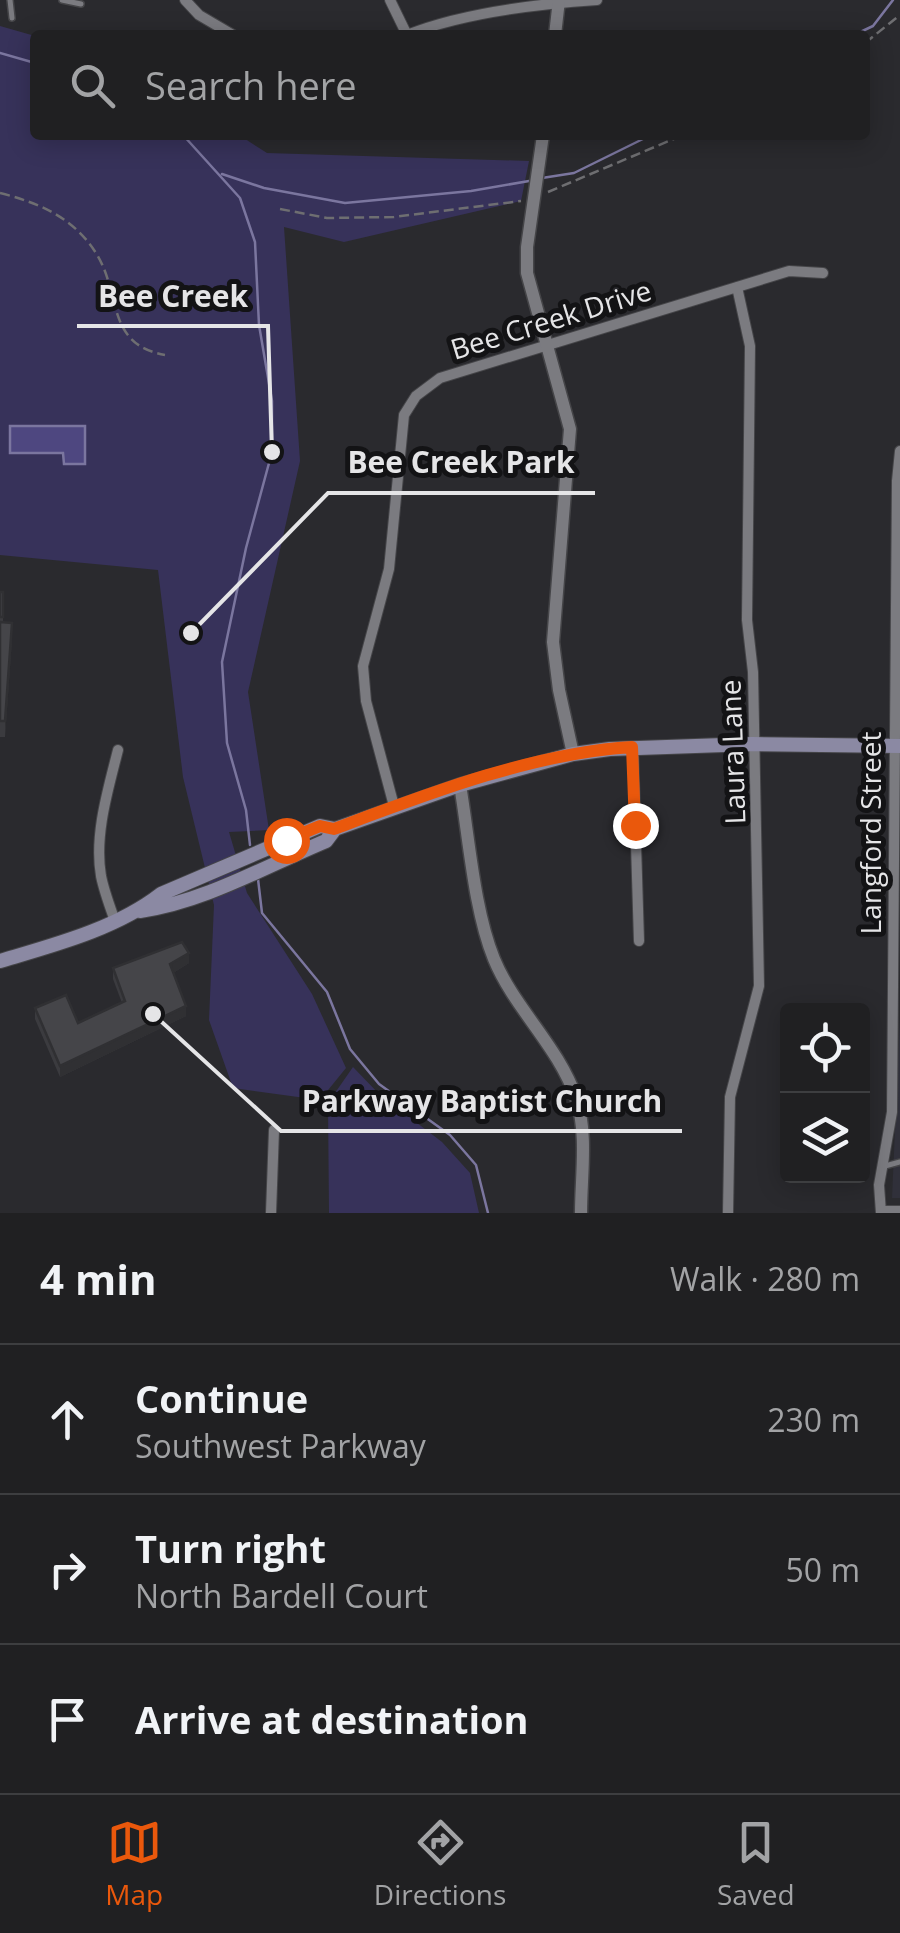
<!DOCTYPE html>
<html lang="en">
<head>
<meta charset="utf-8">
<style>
  :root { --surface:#202022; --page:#2d2d2f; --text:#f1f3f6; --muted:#a2a3a5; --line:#3d3e40; --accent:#ea580c }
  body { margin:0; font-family:"Open Sans",sans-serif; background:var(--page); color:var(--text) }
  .controls { position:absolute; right:30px; bottom:30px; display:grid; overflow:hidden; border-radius:10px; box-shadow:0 5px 25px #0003 }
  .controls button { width:90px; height:90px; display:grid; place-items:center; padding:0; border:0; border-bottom:2px solid var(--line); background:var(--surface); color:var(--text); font:50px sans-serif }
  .stop { position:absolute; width:30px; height:30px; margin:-22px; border:8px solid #ea580c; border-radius:50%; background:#fff }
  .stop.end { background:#ea580c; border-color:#fff; box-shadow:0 2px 10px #0008 }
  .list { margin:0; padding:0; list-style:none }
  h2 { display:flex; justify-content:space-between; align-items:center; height:130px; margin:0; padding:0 40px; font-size:42px }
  h2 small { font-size:32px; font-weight:400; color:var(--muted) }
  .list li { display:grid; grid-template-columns:65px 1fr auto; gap:30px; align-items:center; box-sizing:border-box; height:150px; padding:0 40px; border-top:2px solid var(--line) }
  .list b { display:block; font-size:38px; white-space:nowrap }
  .list p { margin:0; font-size:32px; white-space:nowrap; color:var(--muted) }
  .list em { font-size:32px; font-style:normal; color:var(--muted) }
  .icon { flex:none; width:55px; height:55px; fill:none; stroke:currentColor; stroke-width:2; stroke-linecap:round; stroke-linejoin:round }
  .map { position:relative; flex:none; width:900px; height:1213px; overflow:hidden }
  .search { position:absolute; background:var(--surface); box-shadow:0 5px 25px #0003; left:30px; right:30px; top:30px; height:110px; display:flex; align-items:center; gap:25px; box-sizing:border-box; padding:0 35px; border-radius:10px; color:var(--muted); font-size:38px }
  .sheet { height:580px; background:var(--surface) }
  nav { display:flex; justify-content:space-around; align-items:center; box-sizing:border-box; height:140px; border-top:2px solid var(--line); background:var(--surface); font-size:28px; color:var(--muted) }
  nav a { display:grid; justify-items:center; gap:5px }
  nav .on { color:var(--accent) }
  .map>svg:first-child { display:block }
  .built { fill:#30303a }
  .green { fill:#37325a }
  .water { fill:#4e4780; stroke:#7b769f; stroke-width:2.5 }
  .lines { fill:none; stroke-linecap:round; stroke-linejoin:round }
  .stream { stroke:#7b769f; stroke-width:2.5 }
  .service-casing { stroke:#454548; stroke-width:8 }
  .minor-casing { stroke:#454548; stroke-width:12 }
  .tertiary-casing { stroke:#454548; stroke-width:15 }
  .secondary-casing { stroke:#454548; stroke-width:16 }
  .path { stroke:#6e6e71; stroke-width:2.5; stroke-dasharray:10 5; stroke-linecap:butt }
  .service { stroke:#7b7b80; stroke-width:5 }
  .minor { stroke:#7b7b80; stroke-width:10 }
  .tertiary { stroke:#7b7b80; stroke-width:12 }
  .secondary { stroke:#8b89a3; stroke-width:14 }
  .wall { fill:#3b3b3f }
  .shaded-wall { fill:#303033 }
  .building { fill:#454549; stroke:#303033; stroke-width:2.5 }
  .route { stroke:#ea580c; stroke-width:12 }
  .labels { text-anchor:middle; stroke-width:10; stroke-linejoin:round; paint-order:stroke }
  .street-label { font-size:28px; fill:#e5e5e7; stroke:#131315 }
  .leader { fill:none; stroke:#e5e5e7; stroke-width:4 }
  .callout-dot { fill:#e5e5e7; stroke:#131315; stroke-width:4 }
  .callout-label { font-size:30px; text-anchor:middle; font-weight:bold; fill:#e5e5e7; stroke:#131315; stroke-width:10; stroke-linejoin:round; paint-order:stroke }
</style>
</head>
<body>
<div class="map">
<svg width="900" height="1213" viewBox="0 0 900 1213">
  <rect width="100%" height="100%" fill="#2a2a2e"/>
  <!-- built -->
  <path class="built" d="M 900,1018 L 900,1198 L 892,1198 Z"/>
  <!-- green -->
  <path class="green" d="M 0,26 L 35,36 L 35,135 L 239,135 L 267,153 L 529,161 L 521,201 L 344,242 L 284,227 L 300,461 L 248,692 L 269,830 L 229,832 L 247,893 L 312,994 L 346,1068 L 320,1100 L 233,1088 L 209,1020 L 214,905 L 183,777 L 158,570 L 0,555 Z
    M 353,1067 L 379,1094 L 442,1142 L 470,1173 L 479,1213 L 329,1213 L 328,1103 Z"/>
  <!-- water -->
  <path class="water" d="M 10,426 L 85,426 L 85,464 L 64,464 L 63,453 L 10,453 Z"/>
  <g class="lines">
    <!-- stream -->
    <path class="stream" d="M 854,35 L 873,26 L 893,0
      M 0,53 L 35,63
      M 183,135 L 240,198 L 255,242 L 259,325 L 272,401 L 272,452 L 246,548 L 222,662 L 227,743 L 246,810 L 250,845
      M 222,174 L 264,188 L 345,203 L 471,191 L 529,181
      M 542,178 L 574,173 L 651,135
      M 258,879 L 262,913 L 327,992 L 350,1049 L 379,1084 L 450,1135 L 476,1165 L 488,1213"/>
    <!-- service casing -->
    <g class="service-casing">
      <path id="service" d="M 10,0 L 12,18
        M 62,0 L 81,4
        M 885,1166 L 900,1162"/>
    </g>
    <!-- minor casing -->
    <g class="minor-casing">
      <path id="minor" d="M 185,0 L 199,15 L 233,35
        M 390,0 L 407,35
        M 407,35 C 462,13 538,4 597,0
        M 633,747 L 639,941
        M 394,806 L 366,701 L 363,666 L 389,569 L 404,415 L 416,396 L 440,378 L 789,271 L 823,273
        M 115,921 C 110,907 104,891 101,876 C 94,835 108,790 118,750
        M 881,1211 L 900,1211
        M 271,1213 L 274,1130
        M 728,1213 L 730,1097 L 759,986 L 753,672 L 747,620 L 750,346 L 737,287
        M 881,1213 L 879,1185 L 892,1112 L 897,481 L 900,451"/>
    </g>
    <!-- tertiary casing -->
    <g class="tertiary-casing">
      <path id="tertiary" d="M 555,35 L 559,0
        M 543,135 L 527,247 L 527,273 L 570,429 L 553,642 L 559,690 L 573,754
        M 460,785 C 469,838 474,910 494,959 C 514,1008 559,1047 576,1098 C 588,1133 581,1176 581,1213"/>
    </g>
    <!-- secondary casing -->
    <g class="secondary-casing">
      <path id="secondary" d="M 140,911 C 204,902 266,866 326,841 L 335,829
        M 0,961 C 54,945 116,929 161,894 L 320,826 L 335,829 L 460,785 L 573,754 L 610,749 L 752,744 L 900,746"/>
    </g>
    <!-- path -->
    <path class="path" d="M 865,43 L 900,15
      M 548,192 L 683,135
      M 0,193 C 39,203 73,217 96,253 C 122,294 105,344 165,355
      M 280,209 L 327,218 L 394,217 L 521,201"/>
    <!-- service -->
    <use href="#service" class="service"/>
    <!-- minor -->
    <use href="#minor" class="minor"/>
    <!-- tertiary -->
    <use href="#tertiary" class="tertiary"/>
    <!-- secondary -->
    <use href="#secondary" class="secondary"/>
  </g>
  <!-- wall -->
  <path class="wall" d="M 0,592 L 3,592 L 3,622 L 12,639 L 5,737 L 0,737 Z
    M 189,963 L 173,973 L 186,1016 L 60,1077 L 35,1019 L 35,1008 L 78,1023 L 122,1003 L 113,979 L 113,968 Z"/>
  <!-- shaded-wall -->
  <path class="shaded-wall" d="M 12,623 L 12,639 L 5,737 L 5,721 Z
    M 189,953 L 189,963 L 170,975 L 170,964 Z
    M 186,1006 L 186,1016 L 60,1077 L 60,1066 Z"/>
  <!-- building -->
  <path class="building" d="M 0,592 L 3,592 L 3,617 L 0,617 Z
    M 0,622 L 12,623 L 5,721 L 0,721 Z
    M 182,942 L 189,953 L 170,964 L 186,1006 L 60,1066 L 35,1008 L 66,995 L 78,1023 L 125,1001 L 113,968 Z"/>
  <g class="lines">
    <!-- route -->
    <path class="route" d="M 286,840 L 320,826 L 334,829 C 427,794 533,753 632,747 L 635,825"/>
  </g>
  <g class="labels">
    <!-- street labels -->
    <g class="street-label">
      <text transform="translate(551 320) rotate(-17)" y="10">Bee Creek Drive</text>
      <text transform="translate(733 752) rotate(-92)" y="10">Laura Lane</text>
      <text transform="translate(871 833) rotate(-90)" y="10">Langford Street</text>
    </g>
  </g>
  <!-- callouts -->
  <path class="leader" d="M272 452L268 326H77M191 633L328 493H595M153 1014L281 1131H682"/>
  <g class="callout-dot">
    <circle cx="272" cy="452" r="10"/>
    <circle cx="191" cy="633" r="10"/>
    <circle cx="153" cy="1014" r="10"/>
  </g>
  <g class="callout-label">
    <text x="173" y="307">Bee Creek</text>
    <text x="461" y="473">Bee Creek Park</text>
    <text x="482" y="1112">Parkway Baptist Church</text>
  </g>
</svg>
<div class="controls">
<button><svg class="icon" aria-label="locate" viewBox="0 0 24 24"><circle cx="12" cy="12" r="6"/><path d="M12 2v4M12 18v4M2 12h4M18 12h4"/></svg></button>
<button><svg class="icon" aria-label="layers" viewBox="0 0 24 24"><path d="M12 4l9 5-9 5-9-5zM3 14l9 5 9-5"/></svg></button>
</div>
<div class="stop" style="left:286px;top:840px"></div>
<div class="stop end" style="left:635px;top:825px"></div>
<div class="search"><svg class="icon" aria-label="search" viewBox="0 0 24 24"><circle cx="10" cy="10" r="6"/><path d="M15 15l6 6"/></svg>Search here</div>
</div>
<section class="sheet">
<h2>4 min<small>Walk · 280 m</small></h2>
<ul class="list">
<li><svg class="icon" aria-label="ahead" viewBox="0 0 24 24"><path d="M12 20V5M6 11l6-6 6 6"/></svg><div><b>Continue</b><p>Southwest Parkway</p></div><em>230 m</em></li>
<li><svg class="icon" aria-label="right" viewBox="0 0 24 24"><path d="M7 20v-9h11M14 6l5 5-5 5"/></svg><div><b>Turn right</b><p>North Bardell Court</p></div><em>50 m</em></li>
<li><svg class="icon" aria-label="arrive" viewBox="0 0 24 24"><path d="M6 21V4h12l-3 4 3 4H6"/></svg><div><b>Arrive at destination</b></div></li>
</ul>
</section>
<nav>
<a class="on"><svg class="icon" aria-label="map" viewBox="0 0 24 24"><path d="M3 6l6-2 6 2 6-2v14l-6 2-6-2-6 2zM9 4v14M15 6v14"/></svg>Map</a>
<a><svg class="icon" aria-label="directions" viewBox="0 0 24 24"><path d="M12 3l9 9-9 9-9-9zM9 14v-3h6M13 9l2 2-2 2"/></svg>Directions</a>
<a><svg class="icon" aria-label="saved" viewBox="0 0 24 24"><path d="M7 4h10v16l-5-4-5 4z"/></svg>Saved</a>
</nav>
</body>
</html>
